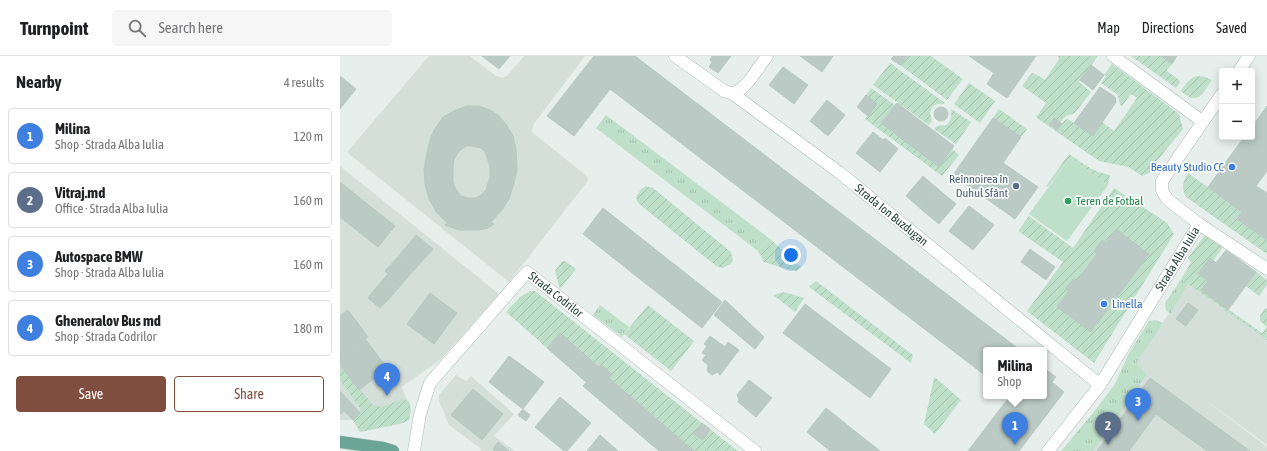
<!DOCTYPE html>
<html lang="en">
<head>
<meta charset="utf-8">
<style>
  :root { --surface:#fff; --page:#f6f6f6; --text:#202124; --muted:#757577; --line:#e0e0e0; --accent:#7f4e3f }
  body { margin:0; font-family:"Asap Condensed",sans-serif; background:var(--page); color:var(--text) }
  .controls { position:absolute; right:12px; top:12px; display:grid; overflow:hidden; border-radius:4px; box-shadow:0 2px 10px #0003 }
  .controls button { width:36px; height:36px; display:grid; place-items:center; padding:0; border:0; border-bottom:1px solid var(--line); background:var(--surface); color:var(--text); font:20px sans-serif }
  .you { position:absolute; left:451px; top:199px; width:14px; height:14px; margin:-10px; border:3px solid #fff; border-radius:50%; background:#1a73e8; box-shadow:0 0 0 6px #1a73e833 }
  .badge { display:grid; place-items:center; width:26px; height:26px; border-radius:50%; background:var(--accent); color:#fff; font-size:13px; font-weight:700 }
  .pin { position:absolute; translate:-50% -33px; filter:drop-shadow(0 1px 2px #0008) }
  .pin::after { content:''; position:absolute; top:21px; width:14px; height:12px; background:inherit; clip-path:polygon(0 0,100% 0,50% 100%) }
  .popup { position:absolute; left:643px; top:291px; width:64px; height:52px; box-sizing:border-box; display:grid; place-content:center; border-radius:4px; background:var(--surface); filter:drop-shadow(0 1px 3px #0005); font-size:13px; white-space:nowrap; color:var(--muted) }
  .popup b { font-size:15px; color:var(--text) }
  .popup::after { content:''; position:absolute; left:50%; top:100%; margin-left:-8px; border:8px solid transparent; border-top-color:var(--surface) }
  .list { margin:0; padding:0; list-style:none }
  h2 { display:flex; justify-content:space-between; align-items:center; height:52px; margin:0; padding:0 16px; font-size:17px }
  h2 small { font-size:13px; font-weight:400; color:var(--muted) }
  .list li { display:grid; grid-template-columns:26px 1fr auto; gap:12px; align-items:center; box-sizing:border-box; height:56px; margin:0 8px 8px; padding:0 8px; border:1px solid var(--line); border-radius:4px }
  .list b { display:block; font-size:15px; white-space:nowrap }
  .list p { margin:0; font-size:13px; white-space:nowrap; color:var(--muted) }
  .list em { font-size:13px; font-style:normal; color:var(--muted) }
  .actions { display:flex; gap:8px; padding:12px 16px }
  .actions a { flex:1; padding:9px 0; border:1px solid var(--accent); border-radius:4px; text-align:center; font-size:14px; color:var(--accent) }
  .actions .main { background:var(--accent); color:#fff }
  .icon { flex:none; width:22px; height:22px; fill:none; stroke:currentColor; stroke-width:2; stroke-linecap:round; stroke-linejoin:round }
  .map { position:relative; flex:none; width:927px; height:395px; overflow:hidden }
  header { display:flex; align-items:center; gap:24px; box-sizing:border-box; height:56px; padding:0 20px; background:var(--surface); border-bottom:1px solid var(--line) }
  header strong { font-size:19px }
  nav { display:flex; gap:22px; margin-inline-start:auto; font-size:14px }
  .search { width:280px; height:36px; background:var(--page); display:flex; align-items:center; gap:10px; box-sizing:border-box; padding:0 14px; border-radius:4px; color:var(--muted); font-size:15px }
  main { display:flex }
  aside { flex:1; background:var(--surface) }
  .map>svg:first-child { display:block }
  .built { fill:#d4dfda }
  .grass { fill:url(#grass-tufts) }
  .garden { fill:url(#garden-furrows) }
  .pitch { fill:#bfe0c8 }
  .building { fill:#bbcac4; stroke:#b8c9c2; fill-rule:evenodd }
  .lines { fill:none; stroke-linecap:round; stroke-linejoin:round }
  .minor-casing { stroke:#a8b8b2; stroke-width:13 }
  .major-casing { stroke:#c2cac8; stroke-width:13 }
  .minor { stroke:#fff; stroke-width:12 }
  .major { stroke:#6aa596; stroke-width:12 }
  .shop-dot { fill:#3f7fe0; stroke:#f7fbf9; stroke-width:1.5 }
  .service-dot { fill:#5c6f8a; stroke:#f7fbf9; stroke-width:1.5 }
  .leisure-dot { fill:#2e9e5b; stroke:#f7fbf9; stroke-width:1.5 }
  .labels { text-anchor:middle; stroke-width:3.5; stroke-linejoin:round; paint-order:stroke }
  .shop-label { font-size:12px; fill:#366cbe; stroke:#f7fbf9; text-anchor:end }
  .service-label { font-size:12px; fill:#4e5e75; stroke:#f7fbf9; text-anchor:end }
  .leisure-label { font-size:12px; fill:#27864d; stroke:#f7fbf9; text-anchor:start }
  .street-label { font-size:12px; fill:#24423a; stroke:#f7fbf9 }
</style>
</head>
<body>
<header>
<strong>Turnpoint</strong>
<div class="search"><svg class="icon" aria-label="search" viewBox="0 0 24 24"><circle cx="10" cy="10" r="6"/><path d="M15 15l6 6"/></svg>Search here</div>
<nav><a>Map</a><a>Directions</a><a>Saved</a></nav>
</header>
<main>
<aside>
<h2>Nearby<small>4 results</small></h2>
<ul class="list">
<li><span class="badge" style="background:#3f7fe0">1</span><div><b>Milina</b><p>Shop · Strada Alba Iulia</p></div><em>120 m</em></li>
<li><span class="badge" style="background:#5c6f8a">2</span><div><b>Vitraj.md</b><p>Office · Strada Alba Iulia</p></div><em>160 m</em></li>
<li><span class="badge" style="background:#3f7fe0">3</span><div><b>Autospace BMW</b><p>Shop · Strada Alba Iulia</p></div><em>160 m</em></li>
<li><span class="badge" style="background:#3f7fe0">4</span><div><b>Gheneralov Bus md</b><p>Shop · Strada Codrilor</p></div><em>180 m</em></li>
</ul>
<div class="actions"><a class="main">Save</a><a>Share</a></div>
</aside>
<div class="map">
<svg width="927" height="395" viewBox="0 0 927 395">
  <defs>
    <pattern id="grass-tufts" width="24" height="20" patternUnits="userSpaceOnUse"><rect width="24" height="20" fill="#bfe0c8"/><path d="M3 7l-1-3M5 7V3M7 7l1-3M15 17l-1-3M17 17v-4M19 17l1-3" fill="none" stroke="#a4c1ad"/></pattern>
    <pattern id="garden-furrows" width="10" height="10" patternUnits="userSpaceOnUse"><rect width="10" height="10" fill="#bfe0c8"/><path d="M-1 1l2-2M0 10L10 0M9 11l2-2" fill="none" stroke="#a4c1ad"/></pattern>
  </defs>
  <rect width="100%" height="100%" fill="#e6efeb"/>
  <!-- built -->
  <path class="built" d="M 89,0 L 130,0 L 156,20 L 162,22 L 167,20 L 184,0 L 245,0 L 193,69 L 192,76 L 248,121 L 247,126 L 169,226 L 9,98 L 8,95 Z
    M 0,110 L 159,238 L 101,303 L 62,331 L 71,354 L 69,364 L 63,367 L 20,376 L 13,364 L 0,364 Z
    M 848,228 L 927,284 L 927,389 L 863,342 L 927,391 L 927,395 L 753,395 L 807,319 L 797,306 Z
    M 116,319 L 126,325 L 131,320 L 174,358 L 154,380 L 175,395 L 140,395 L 141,393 L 109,369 L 99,345 L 99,339 Z"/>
  <!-- grass -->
  <path class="grass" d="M 266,59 L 429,182 L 418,195 L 256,72 Z
    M 841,223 L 848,228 L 830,258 L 826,254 L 825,247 Z
    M 260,249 L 289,271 L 282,281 L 253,259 Z
    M 815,264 L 823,267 L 797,306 L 807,319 L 753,395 L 721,395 L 753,357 L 775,328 L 789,297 L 809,265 Z"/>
  <!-- garden -->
  <path class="garden" d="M 567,0 L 591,0 L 623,23 L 607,44 L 560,9 Z
    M 718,0 L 758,0 L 739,26 L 751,36 L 735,57 L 726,60 L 720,67 L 713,62 L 709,68 L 717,74 L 725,64 L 728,63 L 753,79 L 762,66 L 774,75 L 797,42 L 791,38 L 782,50 L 780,49 L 778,39 L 761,27 L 766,20 L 764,19 L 772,8 L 839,58 L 843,73 L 816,106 L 811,116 L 802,120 L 788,111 L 759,105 L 697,62 L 696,59 L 698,59 L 706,47 L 682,30 L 692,17 L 697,19 L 705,24 L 719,3 Z
    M 791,0 L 821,0 L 832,8 L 827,13 L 827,15 L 838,23 L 840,26 L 836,32 Z
    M 550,7 L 605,47 L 604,48 C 592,46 588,54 592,65 L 589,69 L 533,29 Z
    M 857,20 L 865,21 L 872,24 C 862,39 857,50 841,35 C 845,28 849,23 857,20 Z
    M 629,27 L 655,45 L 640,67 L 614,48 Z
    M 531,32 L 555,49 L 541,67 L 599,110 L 612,93 L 619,99 L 602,120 L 525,63 L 537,48 L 526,39 Z
    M 611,53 L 631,66 L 616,88 L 594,73 L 597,70 L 607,69 C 611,64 612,60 611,53 Z
    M 659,53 L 687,73 L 681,81 L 653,62 Z
    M 729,98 C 742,107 753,116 770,119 L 768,129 L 730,102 L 708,131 L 706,130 Z
    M 848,117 L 902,156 L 898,163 L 927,184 L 927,198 L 846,141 C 841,132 843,125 848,117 Z
    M 306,130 L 313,132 L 391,196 L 393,204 L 391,208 L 382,212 L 376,210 L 298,147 L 296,141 L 301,133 Z
    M 774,132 L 827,167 L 834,178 L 754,307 L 687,255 L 723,206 L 678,175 L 689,160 L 733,192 Z
    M 865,179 L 884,190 L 873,205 L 870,202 L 858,217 L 868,225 L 861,234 L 922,277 L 927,271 L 920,265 L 920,260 L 925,252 L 927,253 L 927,284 L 841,223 L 851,207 L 848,202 Z
    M 429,182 L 461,211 L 457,215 L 450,214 L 424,206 L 418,195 Z
    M 222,205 L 225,205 L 236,213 L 220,233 L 215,215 Z
    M 916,216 L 927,224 L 927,229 L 919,240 L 906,230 Z
    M 476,225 L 573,299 L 571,307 L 469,231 Z
    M 190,235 L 195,235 L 362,367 L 354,378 L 363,384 L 370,373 L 398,395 L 354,395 L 269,322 L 272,318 L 261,309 L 259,311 L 220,277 L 207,292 L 166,256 L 180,241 Z
    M 444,236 L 464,242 L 455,256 L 433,239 Z
    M 308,249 L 354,285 L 331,315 L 284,278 Z
    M 0,309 L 33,349 L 41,351 L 62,343 L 69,345 L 71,354 L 69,364 L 63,367 L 20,376 L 13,364 L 21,354 L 0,324 Z
    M 594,322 L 596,322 L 621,344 L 595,378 L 584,368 Z"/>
  <!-- pitch -->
  <path class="pitch" d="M 730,102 L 768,129 L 727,185 L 689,158 Z"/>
  <!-- building -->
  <path class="building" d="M 142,0 L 170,0 L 159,13 Z
    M 254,0 L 295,0 L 680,294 L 646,294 L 646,320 L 270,33 L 234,80 L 207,60 Z
    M 372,0 L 391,0 L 378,17 L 369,11 L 372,6 L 370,4 Z
    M 460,0 L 493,0 L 482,16 Z
    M 554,0 L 567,0 L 560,9 L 551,3 Z
    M 629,0 L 696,0 L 667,42 L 647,28 L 654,17 Z
    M 821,0 L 837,0 L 832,8 Z
    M 751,9 L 764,19 L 753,34 L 740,24 Z
    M 443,11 L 468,29 L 454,48 L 429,29 Z
    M 0,20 L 16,33 L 0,53 Z
    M 760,31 L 775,41 L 776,46 L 753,80 L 734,67 Z
    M 526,39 L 537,48 L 528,60 L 517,51 Z
    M 487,44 L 505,59 L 488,80 L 470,65 Z
    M 557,47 L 614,90 L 599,111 L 541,67 Z
    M 127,50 L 139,50 L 150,54 L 158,59 L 166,68 L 173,80 L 176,93 L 177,114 L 174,127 L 169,143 L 162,154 L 151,166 L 154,168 L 148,172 L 139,174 L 119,174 L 105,169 L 107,167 L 97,157 L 89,143 L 85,128 L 84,113 L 87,97 L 90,84 L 94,74 L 103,61 L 116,54 ZM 126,90 L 131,90 L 141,92 L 145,96 L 150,110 L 150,121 L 146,134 L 141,139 L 135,142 L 128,142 L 121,140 L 115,132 L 113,125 L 113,111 L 114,103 L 119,95 Z
    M 927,50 L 927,115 L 916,130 L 927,137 L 927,184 L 897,163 L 902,156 L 868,131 L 904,81 L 912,81 L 912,71 Z
    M594 58a7 7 0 1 1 14 0a7 7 0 1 1-14 0Z
    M 653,62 L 681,81 L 663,107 L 698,131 L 675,163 L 613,119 Z
    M 714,62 L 722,68 L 717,74 L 709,68 Z
    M 533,76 L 543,84 L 545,82 L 558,93 L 540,116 L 516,97 Z
    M 583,120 L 599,134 L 582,154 L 566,140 Z
    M 0,126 L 55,170 L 38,191 L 0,161 Z
    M 599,134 L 616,148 L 599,168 L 582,154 Z
    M 629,150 L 654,169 L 633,194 L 609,175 Z
    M 263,152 L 382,246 L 362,272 L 243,178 Z
    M 776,173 L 809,198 L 751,276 L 717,251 L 729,235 L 726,232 L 734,222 L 737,225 L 757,198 L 754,195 L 762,184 L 766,187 Z
    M 76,179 L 93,193 L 74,214 L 58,201 Z
    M 690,193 L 715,211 L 706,224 L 681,206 Z
    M 886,194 L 916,216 L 888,254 L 861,234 L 868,225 L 858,217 L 870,202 L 876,207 Z
    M 58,201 L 74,214 L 61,229 L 45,215 Z
    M 48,218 L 61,229 L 55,236 L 42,225 Z
    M 42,225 L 55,236 L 47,245 L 34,234 Z
    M 34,234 L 47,245 L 40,252 L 28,242 Z
    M 90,237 L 117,257 L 94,288 L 67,268 Z
    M 385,244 L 424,281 L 415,293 L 374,259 Z
    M 848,247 L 858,254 L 846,270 L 836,263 Z
    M 465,248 L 551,313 L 530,342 L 443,277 Z
    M 8,254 L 28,281 L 0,302 L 0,260 Z
    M 220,277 L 259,311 L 246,326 L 207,292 Z
    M 370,280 L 385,291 L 388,286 L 399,294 L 380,319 L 377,316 L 372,319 L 367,315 L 368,309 L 362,304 L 366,299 L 362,297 L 367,290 L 364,288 Z
    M 25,283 L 47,312 L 19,334 L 0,309 L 0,302 Z
    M 169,300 L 187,313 L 166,340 L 149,326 Z
    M 261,309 L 272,318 L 269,322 L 354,395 L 319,395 L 243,330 Z
    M 704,312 L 716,321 L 712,326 L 724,336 L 679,395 L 628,395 L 670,340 L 704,340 Z
    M 187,313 L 204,326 L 183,353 L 166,340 Z
    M 810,322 L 910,395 L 867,395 L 816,358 L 789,395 L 757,395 Z
    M 409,324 L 432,342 L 416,361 L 398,346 L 399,343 L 397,339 Z
    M 133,333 L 163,358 L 142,384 L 111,359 Z
    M 0,335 L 20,357 L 13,364 L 4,355 L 0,358 Z
    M 220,341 L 251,367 L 227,395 L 224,395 L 195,371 Z
    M 486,352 L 516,376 L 540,395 L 490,395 L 467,376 Z
    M 183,353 L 190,359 L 186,365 L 178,359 Z
    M 362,367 L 370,373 L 363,384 L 354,378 Z
    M 260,379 L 278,395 L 247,395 Z
    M 158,386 L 169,395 L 155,395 L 153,393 Z"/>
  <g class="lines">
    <!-- minor casing -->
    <g class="minor-casing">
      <g id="minor">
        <path id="s1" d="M 335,0 L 384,35 L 393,38 L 500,117 L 760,329"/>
        <path d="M 773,0 L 862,65"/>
        <path d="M 899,15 L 909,0"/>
        <path d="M 393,38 C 408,31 417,13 427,0"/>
        <path d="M 882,38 L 822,125 L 822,134 L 827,143 L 859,168 L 927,213"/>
        <path id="s2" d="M 74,395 L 80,358 L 90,327 L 187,216 L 415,395"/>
        <path id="s3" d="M 708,395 L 760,329 L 859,168"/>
      </g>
    </g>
    <!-- major casing -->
    <g class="major-casing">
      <path id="major" d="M 0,386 L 43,392 L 53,395"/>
    </g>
    <!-- minor -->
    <use href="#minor" class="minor"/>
    <!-- major -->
    <use href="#major" class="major"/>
  </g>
  <!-- markers -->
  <g class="shop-dot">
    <circle cx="892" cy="111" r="4"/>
    <circle cx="764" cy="248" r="4"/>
  </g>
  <circle class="service-dot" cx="676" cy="130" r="4"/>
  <circle class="leisure-dot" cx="728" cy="145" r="4"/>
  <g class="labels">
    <!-- shop labels -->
    <g class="shop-label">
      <text x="884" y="115">Beauty Studio CC</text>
      <text x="772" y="252" text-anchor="start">Linella</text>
    </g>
    <!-- service labels -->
    <g class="service-label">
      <text x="668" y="127">Reînnoirea în<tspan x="668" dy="14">Duhul Sfânt</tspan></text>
    </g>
    <!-- leisure labels -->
    <g class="leisure-label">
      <text x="736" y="149">Teren de Fotbal</text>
    </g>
    <!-- street labels -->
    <g class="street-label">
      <text dy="4" stroke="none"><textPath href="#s1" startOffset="269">Strada Ion Buzdugan</textPath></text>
      <text dy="4" stroke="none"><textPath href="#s3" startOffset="232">Strada Alba Iulia</textPath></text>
      <text dy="4" stroke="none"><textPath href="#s2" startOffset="254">Strada Codrilor</textPath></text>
    </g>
  </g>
</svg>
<div class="controls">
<button>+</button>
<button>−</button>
</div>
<div class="you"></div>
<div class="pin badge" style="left:675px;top:389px;background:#3f7fe0">1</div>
<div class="popup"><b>Milina</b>Shop</div>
<div class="pin badge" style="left:768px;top:389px;background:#5c6f8a">2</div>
<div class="pin badge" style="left:798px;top:365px;background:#3f7fe0">3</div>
<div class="pin badge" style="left:47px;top:340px;background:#3f7fe0">4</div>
</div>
</main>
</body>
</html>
